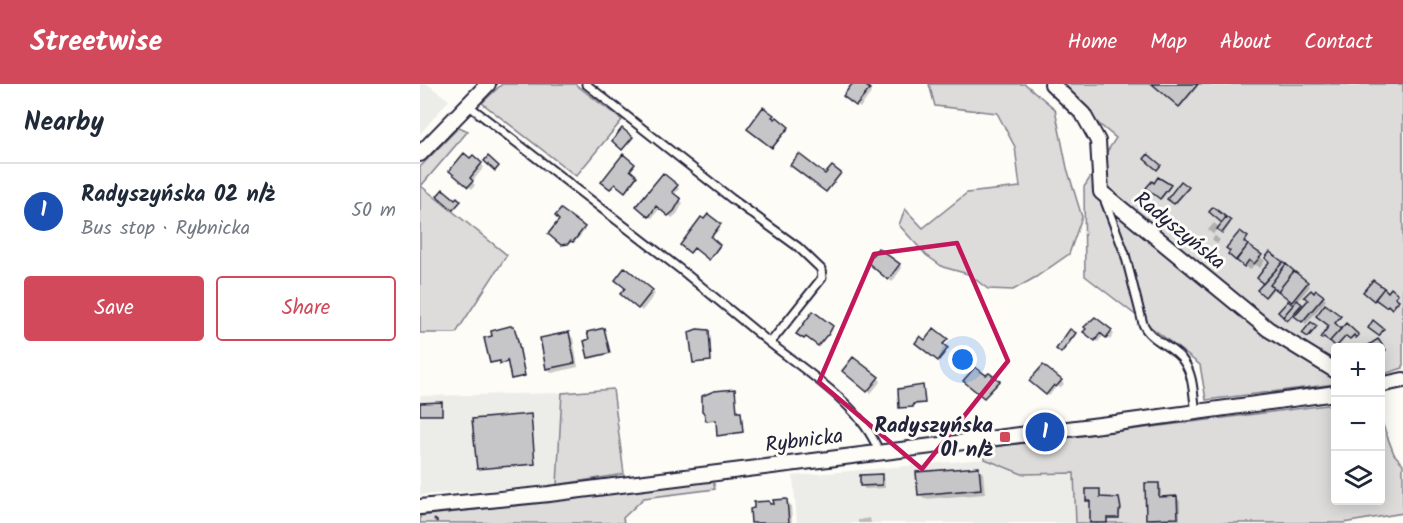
<!DOCTYPE html>
<html lang="en">
<head>
<meta charset="utf-8">
<style>
  :root { --surface:#fff; --page:#f6f6f7; --text:#1f2937; --muted:#747a83; --line:#e0e1e3; --accent:#d1495b }
  body { margin:0; font-family:Kalam,sans-serif; background:var(--page); color:var(--text) }
  .controls { position:absolute; right:18px; bottom:18px; display:grid; overflow:hidden; border-radius:6px; box-shadow:0 3px 15px #0003 }
  .controls button { width:54px; height:54px; display:grid; place-items:center; padding:0; border:0; border-bottom:2px solid var(--line); background:var(--surface); color:var(--text); font:30px sans-serif }
  .you { position:absolute; left:543px; top:276px; width:21px; height:21px; margin:-15px; border:4px solid #fff; border-radius:50%; background:#1a73e8; box-shadow:0 0 0 9px #1a73e833 }
  .badge { display:grid; place-items:center; width:39px; height:39px; border-radius:50%; background:var(--accent); color:#fff; font-size:20px; font-weight:700 }
  .pin { position:absolute; translate:-50% -50%; border:3px solid #fff; box-shadow:0 2px 6px #0006 }
  .list { margin:0; padding:0; list-style:none }
  h2 { display:flex; justify-content:space-between; align-items:center; height:78px; margin:0; padding:0 24px; font-size:26px }
  h2 small { font-size:20px; font-weight:400; color:var(--muted) }
  .list li { display:grid; grid-template-columns:39px 1fr auto; gap:18px; align-items:center; box-sizing:border-box; height:96px; padding:0 24px; border-top:2px solid var(--line) }
  .list b { display:block; font-size:22px; white-space:nowrap }
  .list p { margin:0; font-size:20px; white-space:nowrap; color:var(--muted) }
  .list em { font-size:20px; font-style:normal; color:var(--muted) }
  .actions { display:flex; gap:12px; padding:18px 24px }
  .actions a { flex:1; padding:14px 0; border:2px solid var(--accent); border-radius:6px; text-align:center; font-size:21px; color:var(--accent) }
  .actions .main { background:var(--accent); color:#fff }
  .icon { flex:none; width:33px; height:33px; fill:none; stroke:currentColor; stroke-width:2; stroke-linecap:round; stroke-linejoin:round }
  .map { position:relative; flex:none; width:983px; height:439px; overflow:hidden }
  header { display:flex; align-items:center; gap:36px; box-sizing:border-box; height:84px; padding:0 30px; background:var(--accent); color:#fff }
  header strong { font-size:28px }
  nav { display:flex; gap:33px; margin-inline-start:auto; font-size:21px }
  main { display:flex }
  aside { flex:1; background:var(--surface) }
  .map>svg:first-child { display:block }
  .built { fill:#ecece9 }
  .green { fill:#dddcdb; stroke:#807f8b; stroke-width:1.5 }
  .shadow { fill:#0003 }
  .building { fill:#c6c6c8; stroke:#22223b; stroke-width:1.5 }
  .lines { fill:none; stroke-linecap:round; stroke-linejoin:round }
  .service-casing { stroke:#22223b; stroke-width:11 }
  .minor-casing { stroke:#22223b; stroke-width:18 }
  .path { stroke:#22223b; stroke-width:2; stroke-dasharray:4.5 4.5; stroke-linecap:butt }
  .service { stroke:#fdfcf7; stroke-width:7 }
  .minor { stroke:#fdfcf7; stroke-width:14 }
  .marked { fill:none; stroke:#c2185b; stroke-width:4.5; stroke-linejoin:round }
  .poi-dot { fill:#d1495b; stroke:#fdfcf7; stroke-width:2 }
  .labels { text-anchor:middle; stroke-width:6; stroke-linejoin:round; paint-order:stroke }
  .street-label { font-size:21px; fill:#22223b; stroke:#fdfcf7 }
  .poi-label { font-size:21px; font-weight:bold; fill:#22223b; stroke:#fdfcf7; text-anchor:end }
</style>
</head>
<body>
<header>
<strong>Streetwise</strong>
<nav><a>Home</a><a>Map</a><a>About</a><a>Contact</a></nav>
</header>
<main>
<aside>
<h2>Nearby<small></small></h2>
<ul class="list">
<li><span class="badge" style="background:#1a4fb4">1</span><div><b>Radyszyńska 02 n/ż</b><p>Bus stop · Rybnicka</p></div><em>50 m</em></li>
</ul>
<div class="actions"><a class="main">Save</a><a>Share</a></div>
</aside>
<div class="map">
<svg width="983" height="439" viewBox="0 0 983 439">
  <rect width="100%" height="100%" fill="#fdfcf7"/>
  <filter id="ink" filterUnits="userSpaceOnUse"><feTurbulence type="fractalNoise" baseFrequency=".0167" numOctaves="2"/><feDisplacementMap in="SourceGraphic" scale="12" xChannelSelector="R" yChannelSelector="G"/><feConvolveMatrix kernelMatrix="1 2 1 2 8 2 1 2 1" color-interpolation-filters="sRGB"/></filter>
  <g filter="url(#ink)">
    <!-- built -->
    <path class="built" d="M 0,0 L 7,0 L 29,16 L 0,50 Z
      M 142,309 L 137,401 L 0,411 L 0,312 Z
      M 565,375 L 602,390 L 655,389 L 656,439 L 377,439 L 373,392 Z"/>
    <!-- green -->
    <path class="green" d="M 82,0 L 155,0 L 202,36 L 156,92 L 62,19 Z
      M 509,0 L 605,0 L 635,25 L 647,84 L 662,133 L 649,170 L 616,193 L 593,206 L 568,205 L 548,190 L 523,183 L 506,171 L 479,141 L 485,125 L 503,144 L 547,109 L 600,103 L 595,63 L 577,29 L 515,22 Z
      M 630,0 L 983,0 L 983,284 L 961,291 L 960,264 L 916,264 L 915,300 L 786,316 L 780,281 L 665,192 L 664,103 L 696,54 Z
      M 39,43 L 48,47 L 1,102 L 87,171 L 36,249 L 0,249 L 0,83 Z
      M 193,305 L 204,390 L 137,401 L 142,309 Z
      M 915,320 L 916,416 L 960,416 L 961,336 L 974,370 L 983,380 L 983,429 L 923,439 L 656,439 L 654,389 L 602,390 L 565,375 L 565,364 Z
      M 289,394 L 293,396 L 295,405 L 224,414 L 203,434 L 204,439 L 0,439 L 0,432 L 175,412 Z"/>
    <!-- shadow -->
    <path class="shadow" d="M 434,0 L 440,0 L 451,9 L 440,24 L 428,15 Z
      M 733,0 L 776,0 L 778,2 L 761,23 Z
      M 344,25 L 354,33 L 352,35 L 357,35 L 369,45 L 353,64 L 328,44 Z
      M 203,72 L 215,82 L 210,88 L 217,94 L 206,108 L 196,100 L 192,105 L 183,98 Z
      M 53,73 L 64,83 L 52,98 L 55,101 L 52,105 L 31,87 L 50,77 Z
      M 372,81 L 405,92 L 412,84 L 421,91 L 407,108 Z
      M 739,95 L 751,103 L 742,115 L 728,104 L 735,101 Z
      M 761,99 L 769,105 L 756,120 L 749,115 Z
      M 257,102 L 259,105 L 254,111 L 263,119 L 257,130 L 252,134 L 240,124 L 232,134 L 221,125 Z
      M 793,125 L 811,139 L 804,149 L 798,144 L 793,150 L 800,156 L 797,160 L 792,155 L 795,152 L 788,146 L 794,139 L 800,144 L 804,139 Z
      M 141,128 L 165,146 L 155,158 L 152,157 L 149,160 L 144,161 L 130,150 L 141,136 Z
      M 288,132 L 301,143 L 291,155 L 300,163 L 290,176 L 275,164 L 271,169 L 262,161 Z
      M 820,149 L 828,155 L 824,160 L 845,177 L 840,184 L 835,180 L 830,186 L 823,181 Z
      M 850,170 L 890,202 L 877,218 L 883,224 L 897,208 L 906,216 L 886,240 L 875,230 L 869,237 L 860,228 L 873,224 L 876,220 L 855,203 L 847,213 L 839,206 L 845,200 L 851,178 Z
      M 452,181 L 479,181 L 482,184 L 472,198 Z
      M 205,185 L 235,210 L 222,227 L 205,213 L 207,204 Z
      M 971,206 L 978,212 L 975,215 L 979,219 L 974,224 L 970,221 L 968,223 L 959,216 L 957,218 L 948,211 L 968,210 Z
      M 905,222 L 920,234 L 914,241 L 921,247 L 926,241 L 939,252 L 938,254 L 935,251 L 932,255 L 928,251 L 918,263 L 904,252 L 911,242 Z
      M 394,229 L 413,245 L 409,252 L 407,252 L 399,262 L 387,252 L 385,255 L 378,249 Z
      M 675,235 L 694,250 L 690,256 L 684,251 L 678,258 L 668,251 Z
      M 892,240 L 897,244 L 890,253 L 884,248 Z
      M 95,245 L 105,293 L 94,295 L 89,278 L 83,280 L 81,277 L 71,278 Z
      M 184,245 L 190,270 L 170,275 L 169,274 Z
      M 514,247 L 527,257 L 523,262 L 528,266 L 519,277 L 497,259 L 505,258 Z
      M 651,247 L 656,251 L 643,269 L 638,265 Z
      M 148,250 L 153,254 L 158,283 L 132,289 L 127,284 Z
      M 427,290 L 458,294 L 461,297 L 451,309 Z
      M 641,297 L 644,300 L 640,304 L 637,302 L 629,312 L 614,300 Z
      M 503,303 L 505,320 L 494,321 L 494,323 L 481,323 Z
      M 315,307 L 318,330 L 322,330 L 323,348 L 299,353 L 297,337 L 287,337 Z
      M 111,333 L 115,381 L 58,384 Z
      M 558,385 L 563,389 L 565,410 L 504,415 L 500,410 Z
      M 461,392 L 464,395 L 465,404 L 445,405 L 442,402 Z
      M 738,400 L 741,403 L 741,414 L 757,414 L 760,417 L 760,436 L 730,437 L 727,434 Z
      M 679,406 L 680,415 L 700,416 L 701,426 L 699,435 L 688,435 L 688,439 L 672,439 L 672,418 L 667,417 Z
      M 366,417 L 371,421 L 372,439 L 333,439 L 349,418 L 352,421 Z
      M 450,434 L 451,439 L 438,439 L 438,436 Z"/>
    <!-- building -->
    <path class="building" d="M 432,0 L 443,0 L 450,5 L 436,22 L 423,12 Z
      M 732,0 L 778,0 L 759,23 Z
      M 343,23 L 354,31 L 352,33 L 355,35 L 357,33 L 369,43 L 352,64 L 327,45 Z
      M 202,44 L 213,53 L 202,66 L 192,57 Z
      M 44,69 L 50,74 L 53,71 L 62,79 L 50,94 L 53,97 L 48,103 L 29,87 Z
      M 203,70 L 215,80 L 210,86 L 217,92 L 205,108 L 195,100 L 190,105 L 181,98 Z
      M 379,70 L 405,90 L 412,82 L 421,89 L 406,108 L 370,81 Z
      M 728,70 L 741,81 L 737,86 L 724,75 Z
      M 68,72 L 79,82 L 75,87 L 64,77 Z
      M 243,89 L 258,101 L 252,108 L 261,115 L 254,127 L 248,132 L 236,122 L 229,133 L 216,122 Z
      M 738,93 L 751,101 L 740,115 L 726,104 L 732,97 L 734,99 Z
      M 761,97 L 769,103 L 754,120 L 747,115 Z
      M 23,105 L 35,115 L 37,113 L 41,117 L 33,126 L 17,112 Z
      M 793,123 L 806,133 L 802,139 L 789,128 Z
      M 141,125 L 165,143 L 153,158 L 150,157 L 148,160 L 141,161 L 128,150 L 139,136 L 135,132 Z
      M 288,130 L 301,140 L 291,153 L 300,161 L 289,176 L 274,164 L 270,169 L 260,161 L 281,133 L 284,135 Z
      M 806,133 L 811,137 L 802,149 L 797,145 Z
      M 820,147 L 828,153 L 824,158 L 828,161 L 816,177 L 808,170 L 810,167 L 806,164 Z
      M 828,161 L 842,171 L 834,180 L 829,176 L 824,183 L 816,176 Z
      M 458,164 L 480,180 L 468,196 L 447,178 Z
      M 850,168 L 863,178 L 843,200 L 837,194 L 849,178 L 845,174 Z
      M 863,178 L 866,180 L 850,201 L 853,203 L 845,213 L 837,206 Z
      M 866,180 L 874,187 L 858,207 L 850,201 Z
      M 205,183 L 233,206 L 218,225 L 200,210 L 205,204 L 195,196 Z
      M 874,187 L 888,198 L 872,218 L 858,207 Z
      M 953,196 L 964,204 L 954,217 L 943,208 Z
      M 964,204 L 968,208 L 971,204 L 978,210 L 975,213 L 979,216 L 972,225 L 968,221 L 966,223 L 955,215 Z
      M 891,206 L 894,209 L 896,206 L 904,212 L 882,238 L 874,232 L 888,216 L 884,213 Z
      M 877,216 L 882,220 L 867,237 L 863,233 Z
      M 868,217 L 873,221 L 863,233 L 858,228 Z
      M 905,220 L 921,232 L 915,239 L 921,245 L 909,258 L 904,253 L 902,255 L 900,254 L 909,242 L 896,232 Z
      M 393,227 L 413,242 L 408,251 L 406,252 L 398,262 L 386,253 L 384,255 L 376,250 Z
      M 675,233 L 692,246 L 686,254 L 680,249 L 675,257 L 663,248 L 666,245 L 664,243 Z
      M 953,236 L 964,245 L 959,252 L 948,244 Z
      M 891,238 L 897,242 L 888,253 L 882,249 Z
      M 926,239 L 939,251 L 936,254 L 934,251 L 930,255 L 926,252 L 916,263 L 910,257 Z
      M 90,242 L 94,242 L 98,257 L 105,292 L 91,295 L 87,275 L 87,278 L 80,280 L 80,277 L 70,279 L 64,254 L 72,252 L 71,247 Z
      M 184,244 L 190,269 L 168,274 L 164,257 L 169,255 L 167,248 Z
      M 514,244 L 528,255 L 523,260 L 528,264 L 518,277 L 495,259 L 500,252 L 505,256 Z
      M 277,245 L 289,246 L 291,277 L 273,279 L 269,248 Z
      M 650,245 L 656,249 L 641,269 L 636,265 Z
      M 149,248 L 155,279 L 126,285 L 120,254 Z
      M 958,255 L 966,266 L 960,269 L 960,264 L 944,264 Z
      M 433,273 L 459,293 L 447,308 L 422,287 Z
      M 623,281 L 642,296 L 636,303 L 634,301 L 626,311 L 609,297 Z
      M 555,283 L 566,291 L 569,289 L 580,297 L 564,314 L 543,297 Z
      M 503,301 L 505,319 L 493,320 L 493,323 L 479,324 L 478,305 Z
      M 315,305 L 317,328 L 321,328 L 323,348 L 297,352 L 296,336 L 286,337 L 284,329 L 282,327 L 282,312 L 294,307 Z
      M 22,318 L 22,331 L 0,331 L 0,319 Z
      M 111,330 L 115,380 L 57,385 L 52,335 Z
      M 559,383 L 561,405 L 498,411 L 496,388 Z
      M 462,390 L 462,401 L 440,402 L 440,391 Z
      M 725,399 L 739,399 L 739,413 L 757,412 L 758,434 L 726,435 Z
      M 666,405 L 680,405 L 680,413 L 699,414 L 701,425 L 699,427 L 699,434 L 687,434 L 687,439 L 670,439 L 670,417 L 666,417 Z
      M 367,415 L 369,439 L 331,439 L 330,425 L 334,424 L 334,418 L 349,417 L 350,420 L 354,420 L 353,416 Z"/>
    <g class="lines">
      <!-- service casing -->
      <g class="service-casing">
        <path id="service" d="M 166,0 L 312,115 L 378,163 L 401,185 L 402,194 L 350,259 C 388,289 442,322 459,368
          M 48,21 L 265,189 L 350,259
          M 683,112 L 705,170 L 723,240 C 731,258 754,262 764,278 C 774,292 773,312 776,328"/>
      </g>
      <!-- minor casing -->
      <g class="minor-casing">
        <path id="minor" d="M 632,0 L 663,30 L 678,57 L 681,108 L 848,245 L 916,287
          M 0,70 L 68,0
          M 960,301 L 983,296
          M 0,423 L 129,410 L 696,339 L 916,309"/>
      </g>
      <!-- path -->
      <path class="path" d="M 14,435 L 19,439"/>
      <!-- service -->
      <use href="#service" class="service"/>
      <!-- minor -->
      <use href="#minor" class="minor"/>
    </g>
  </g>
  <!-- marked area -->
  <path class="marked" d="M 537,159 L 588,277 L 502,385 L 399,298 L 454,170 Z"/>
  <!-- markers -->
  <rect class="poi-dot" x="579" y="347" width="12" height="12" rx="3"/>
  <g class="labels">
    <!-- street labels -->
    <g class="street-label">
      <text transform="translate(760 146) rotate(39)" y="7">Radyszyńska</text>
      <text transform="translate(384 356) rotate(-7)" y="7">Rybnicka</text>
    </g>
    <!-- poi labels -->
    <g class="poi-label">
      <text x="573" y="348">Radyszyńska<tspan x="573" dy="24">01 n/ż</tspan></text>
    </g>
  </g>
</svg>
<div class="controls">
<button>+</button>
<button>−</button>
<button><svg class="icon" aria-label="layers" viewBox="0 0 24 24"><path d="M12 4l9 5-9 5-9-5zM3 14l9 5 9-5"/></svg></button>
</div>
<div class="you"></div>
<div class="pin badge" style="left:625px;top:348px;background:#1a4fb4">1</div>
</div>
</main>
</body>
</html>
